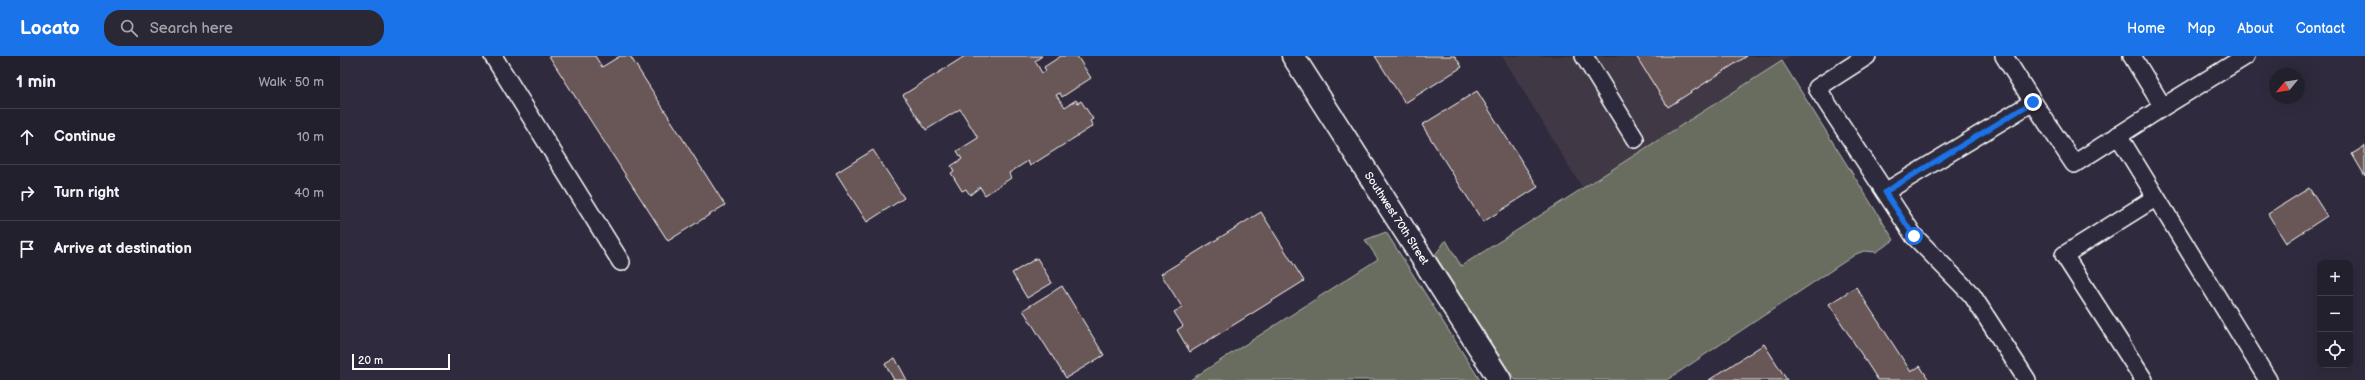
<!DOCTYPE html>
<html lang="en">
<head>
<meta charset="utf-8">
<style>
  :root { --surface:#23202e; --page:#2b2836; --text:#f1f3f6; --muted:#a3a3aa; --line:#403e4a; --accent:#1a73e8 }
  body { margin:0; font-family:"Balsamiq Sans",sans-serif; background:var(--page); color:var(--text) }
  .controls { position:absolute; right:12px; bottom:12px; display:grid; overflow:hidden; border-radius:8px; box-shadow:0 4px 16px #0002 }
  .controls button { width:36px; height:36px; display:grid; place-items:center; padding:0; border:0; border-bottom:1px solid var(--line); background:var(--surface); color:var(--text); font:20px sans-serif }
  .compass { position:absolute; left:1929px; top:12px; width:36px; height:36px; border-radius:50%; background:var(--surface); box-shadow:0 4px 16px #0002; rotate:240deg }
  .scale { position:absolute; left:12px; bottom:10px; width:98px; box-sizing:border-box; padding-left:4px; border:2px solid #fff; border-top:0; font-size:11px; line-height:14px; white-space:nowrap; color:#fff; -webkit-text-stroke:3px #2f2a3d; paint-order:stroke }
  .stop { position:absolute; width:12px; height:12px; margin:-9px; border:3px solid #1a73e8; border-radius:50%; background:#fff }
  .stop.end { background:#1a73e8; border-color:#fff; box-shadow:0 1px 4px #0008 }
  .list { margin:0; padding:0; list-style:none }
  h2 { display:flex; justify-content:space-between; align-items:center; height:52px; margin:0; padding:0 16px; font-size:17px }
  h2 small { font-size:13px; font-weight:400; color:var(--muted) }
  .list li { display:grid; grid-template-columns:26px 1fr auto; gap:12px; align-items:center; box-sizing:border-box; height:56px; padding:0 16px; border-top:1px solid var(--line) }
  .list b { display:block; font-size:15px; white-space:nowrap }
  .list em { font-size:13px; font-style:normal; color:var(--muted) }
  .icon { flex:none; width:22px; height:22px; fill:none; stroke:currentColor; stroke-width:2; stroke-linecap:round; stroke-linejoin:round }
  .map { position:relative; flex:none; width:2025px; height:324px; overflow:hidden }
  header { display:flex; align-items:center; gap:24px; box-sizing:border-box; height:56px; padding:0 20px; background:var(--accent); color:#fff }
  header strong { font-size:19px }
  nav { display:flex; gap:22px; margin-inline-start:auto; font-size:14px }
  .search { width:280px; height:36px; background:var(--page); display:flex; align-items:center; gap:10px; box-sizing:border-box; padding:0 14px; border-radius:16px; color:var(--muted); font-size:15px }
  main { display:flex }
  aside { flex:1; background:var(--surface) }
  .map>svg:first-child { display:block }
  .built { fill:#403845 }
  .green { fill:#676d5f; stroke:#b3b6af }
  .building { fill:#695757; stroke:#fff }
  .lines { fill:none; stroke-linecap:round; stroke-linejoin:round }
  .service-casing { stroke:#fff; stroke-width:20 }
  .minor-casing { stroke:#fff; stroke-width:25 }
  .service { stroke:#2f2a3d; stroke-width:17 }
  .minor { stroke:#2f2a3d; stroke-width:22 }
  .route { stroke:#1a73e8; stroke-width:5 }
  .labels { text-anchor:middle; stroke-width:3.5; stroke-linejoin:round; paint-order:stroke }
  .street-label { font-size:11px; fill:#fff; stroke:#2f2a3d }
</style>
</head>
<body>
<header>
<strong>Locato</strong>
<div class="search"><svg class="icon" aria-label="search" viewBox="0 0 24 24"><circle cx="10" cy="10" r="6"/><path d="M15 15l6 6"/></svg>Search here</div>
<nav><a>Home</a><a>Map</a><a>About</a><a>Contact</a></nav>
</header>
<main>
<aside>
<h2>1 min<small>Walk · 50 m</small></h2>
<ul class="list">
<li><svg class="icon" aria-label="ahead" viewBox="0 0 24 24"><path d="M12 20V5M6 11l6-6 6 6"/></svg><div><b>Continue</b></div><em>10 m</em></li>
<li><svg class="icon" aria-label="right" viewBox="0 0 24 24"><path d="M7 20v-9h11M14 6l5 5-5 5"/></svg><div><b>Turn right</b></div><em>40 m</em></li>
<li><svg class="icon" aria-label="arrive" viewBox="0 0 24 24"><path d="M6 21V4h12l-3 4 3 4H6"/></svg><div><b>Arrive at destination</b></div></li>
</ul>
</aside>
<div class="map">
<svg width="2025" height="324" viewBox="0 0 2025 324">
  <rect width="100%" height="100%" fill="#2f2a3d"/>
  <filter id="ink" filterUnits="userSpaceOnUse"><feTurbulence type="fractalNoise" baseFrequency=".025" numOctaves="2"/><feDisplacementMap in="SourceGraphic" scale="8" xChannelSelector="R" yChannelSelector="G"/><feConvolveMatrix kernelMatrix="1 2 1 2 8 2 1 2 1" color-interpolation-filters="sRGB"/></filter>
  <g filter="url(#ink)">
    <!-- built -->
    <path class="built" d="M 1162,0 L 1450,0 L 1243,133 Z"/>
    <!-- green -->
    <path class="green" d="M 1442,5 L 1554,184 L 1536,196 L 1524,195 L 1516,198 L 1327,324 L 1175,324 L 1095,199 L 1106,184 L 1121,210 Z
      M 1046,176 L 1140,324 L 850,324 L 1038,203 L 1025,184 Z"/>
    <!-- building -->
    <path class="building" d="M 209,0 L 255,0 L 262,11 L 280,0 L 290,0 L 385,149 L 328,185 Z
      M 625,0 L 702,0 L 695,5 L 702,17 L 706,15 L 704,11 L 721,0 L 737,0 L 751,22 L 722,41 L 720,37 L 716,39 L 725,51 L 736,44 L 738,47 L 741,45 L 753,63 L 750,65 L 753,70 L 690,110 L 688,105 L 669,117 L 671,122 L 645,139 L 640,131 L 630,139 L 626,133 L 622,135 L 611,117 L 614,115 L 611,110 L 622,103 L 617,95 L 638,82 L 620,53 L 586,74 L 563,39 Z
      M 1035,0 L 1115,0 L 1122,11 L 1065,47 Z
      M 1296,0 L 1407,0 L 1328,51 Z
      M 1137,35 L 1198,131 L 1143,166 L 1082,69 Z
      M 2025,90 L 2025,120 L 2012,98 Z
      M 533,94 L 564,142 L 527,166 L 496,117 Z
      M 1969,132 L 1987,160 L 1946,187 L 1928,158 Z
      M 921,156 L 964,225 L 850,296 L 837,274 L 843,270 L 834,256 L 842,251 L 821,218 Z
      M 697,202 L 712,227 L 687,242 L 672,217 Z
      M 722,230 L 764,299 L 726,322 L 683,254 Z
      M 1516,231 L 1571,316 L 1580,310 L 1589,324 L 1538,324 L 1489,248 Z
      M 1424,288 L 1447,324 L 1369,324 Z
      M 555,302 L 567,324 L 554,324 L 545,308 Z"/>
    <g class="lines">
      <!-- service casing -->
      <g class="service-casing">
        <path id="service" d="M 153,0 L 281,206
          M 1244,0 L 1295,83
          M 1527,0 L 1477,32 L 1574,180 L 1632,239 L 1687,324
          M 1693,46 L 1734,108 L 1823,51 L 1792,0
          M 1823,51 L 1906,0
          M 1778,79 L 1928,324
          M 1545,136 L 1693,46 L 1664,0
          M 1804,324 L 1724,199 L 1815,142"/>
      </g>
      <!-- minor casing -->
      <g class="minor-casing">
        <path id="minor" d="M 953,0 L 1160,324"/>
      </g>
      <!-- service -->
      <use href="#service" class="service"/>
      <!-- minor -->
      <use href="#minor" class="minor"/>
    </g>
  </g>
  <g class="lines" filter="url(#ink)">
    <!-- route -->
    <path class="route" d="M 1574,180 L 1545,136 L 1693,46"/>
  </g>
  <g class="labels">
    <!-- street labels -->
    <g class="street-label">
      <text transform="translate(1057 162) rotate(57)" y="4">Southwest 70th Street</text>
    </g>
  </g>
</svg>
<div class="controls">
<button>+</button>
<button>−</button>
<button><svg class="icon" aria-label="locate" viewBox="0 0 24 24"><circle cx="12" cy="12" r="6"/><path d="M12 2v4M12 18v4M2 12h4M18 12h4"/></svg></button>
</div>
<svg class="compass" viewBox="-18 -18 36 36"><path d="M0-13l5 13h-10z" fill="#e53935"/><path d="M0 13l5-13h-10z" fill="#a3a3aa"/></svg>
<div class="scale">20 m</div>
<div class="stop" style="left:1574px;top:180px"></div>
<div class="stop end" style="left:1693px;top:46px"></div>
</div>
</main>
</body>
</html>
